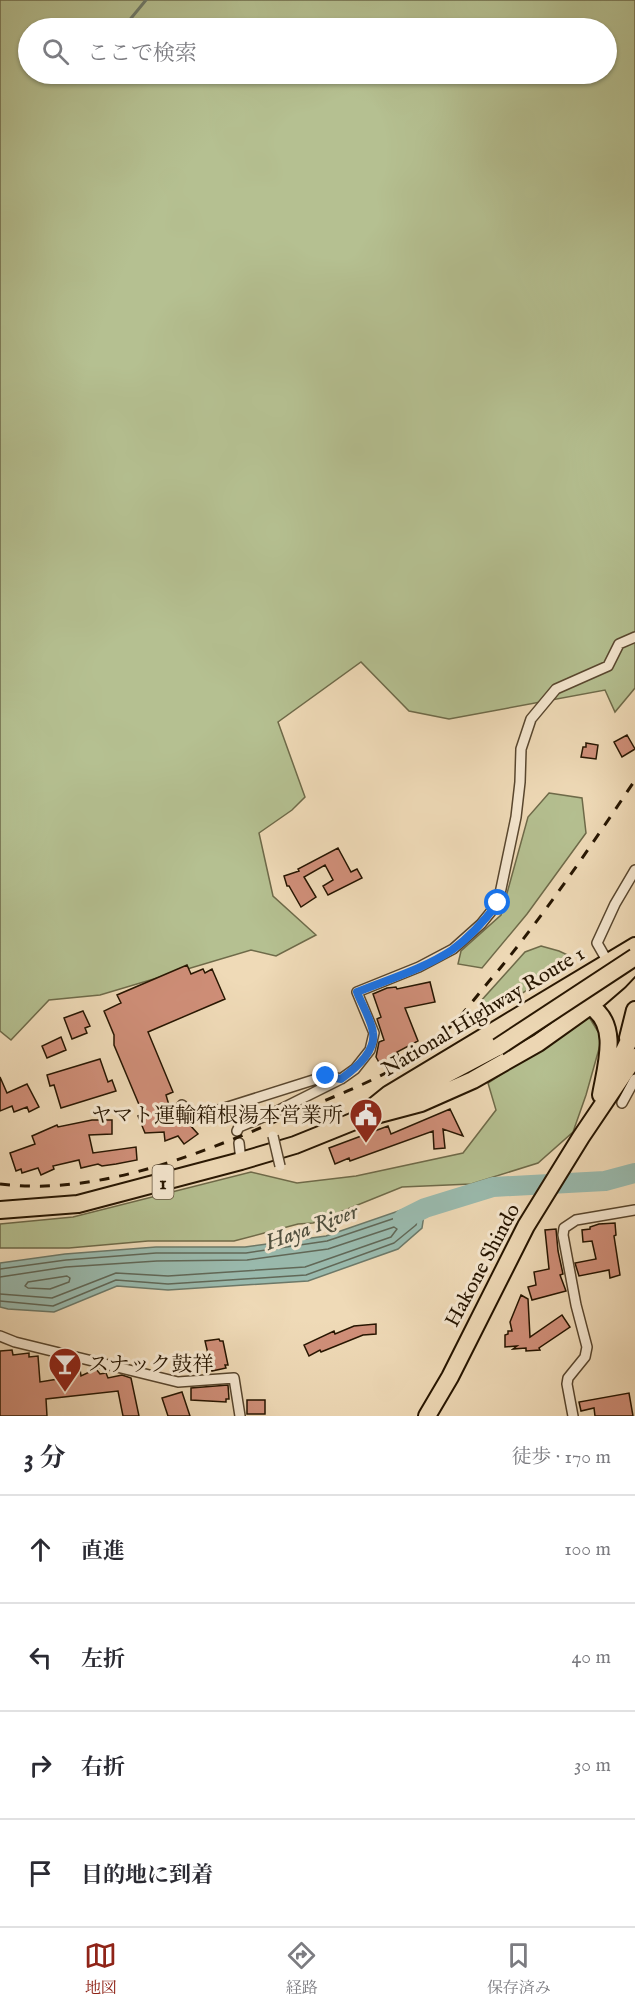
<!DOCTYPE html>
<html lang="ja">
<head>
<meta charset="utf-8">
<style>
  :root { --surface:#fff; --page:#f7f7f7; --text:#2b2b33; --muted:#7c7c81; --line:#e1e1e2; --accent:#8f2418 }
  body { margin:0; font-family:"IM FELL English","Noto Serif JP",serif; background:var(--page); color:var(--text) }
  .stop { position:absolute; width:18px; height:18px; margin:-14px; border:4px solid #1a73e8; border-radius:50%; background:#fff }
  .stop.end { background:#1a73e8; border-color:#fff; box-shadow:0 2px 6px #0008 }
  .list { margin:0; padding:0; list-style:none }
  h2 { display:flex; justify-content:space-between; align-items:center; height:78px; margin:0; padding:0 24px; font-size:26px }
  h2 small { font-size:20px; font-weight:400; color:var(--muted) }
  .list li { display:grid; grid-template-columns:39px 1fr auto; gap:18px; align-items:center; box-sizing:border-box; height:108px; padding:0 24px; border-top:2px solid var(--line) }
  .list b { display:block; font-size:22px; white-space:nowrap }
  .list em { font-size:20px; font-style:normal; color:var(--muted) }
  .icon { flex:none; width:33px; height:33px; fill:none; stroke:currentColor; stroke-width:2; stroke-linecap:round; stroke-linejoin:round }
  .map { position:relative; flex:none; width:635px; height:1416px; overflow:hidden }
  .search { position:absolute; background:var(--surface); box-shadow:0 2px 4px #0004; left:18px; right:18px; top:18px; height:66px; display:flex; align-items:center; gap:15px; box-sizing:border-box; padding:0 21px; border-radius:33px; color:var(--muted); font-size:22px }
  .sheet { height:510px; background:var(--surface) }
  nav { display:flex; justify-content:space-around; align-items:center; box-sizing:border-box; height:84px; border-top:2px solid var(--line); background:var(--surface); font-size:16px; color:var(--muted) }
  nav a { display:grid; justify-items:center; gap:3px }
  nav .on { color:var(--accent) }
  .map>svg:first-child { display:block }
  .green { fill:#b5c091; stroke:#6e6a49; stroke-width:1.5; fill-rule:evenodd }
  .water { fill:#9abbaf; stroke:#6c7969; stroke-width:1.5 }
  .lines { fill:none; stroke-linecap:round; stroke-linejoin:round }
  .shore { stroke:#606858; stroke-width:1.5 }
  .stream { stroke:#6c7969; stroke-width:3 }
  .river { stroke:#9abbaf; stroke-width:20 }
  .building { fill:#d08f79; stroke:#261501; stroke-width:1.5 }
  .street-casing { stroke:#58462e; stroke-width:12 }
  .highway-casing { stroke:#261501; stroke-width:20 }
  .street { stroke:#f5e7d0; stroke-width:9 }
  .highway { stroke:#efdab7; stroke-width:16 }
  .rail { stroke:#261501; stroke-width:3; stroke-dasharray:10 10; stroke-linecap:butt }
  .street-bridge-casing { stroke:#58462e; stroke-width:12; stroke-linecap:butt }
  .highway-bridge-casing { stroke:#261501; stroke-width:20; stroke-linecap:butt }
  .street-bridge { stroke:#f5e7d0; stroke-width:9 }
  .highway-bridge { stroke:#efdab7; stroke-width:16 }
  .route { stroke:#1a73e8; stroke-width:8 }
  .labels { text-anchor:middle; stroke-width:6; stroke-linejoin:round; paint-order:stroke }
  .shield { fill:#f5e7d0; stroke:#64543f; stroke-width:1.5 }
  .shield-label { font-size:20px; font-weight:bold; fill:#261501 }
  .street-label { font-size:21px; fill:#261501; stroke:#f5e7d0 }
  .poi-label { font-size:21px; fill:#261501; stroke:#f5e7d0; text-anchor:end }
  .water-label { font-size:22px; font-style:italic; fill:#4f4f3e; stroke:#f5e7d0 }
</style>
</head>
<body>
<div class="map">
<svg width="635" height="1416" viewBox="0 0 635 1416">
  <rect width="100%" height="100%" fill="#efdab7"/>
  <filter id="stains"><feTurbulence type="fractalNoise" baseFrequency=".00333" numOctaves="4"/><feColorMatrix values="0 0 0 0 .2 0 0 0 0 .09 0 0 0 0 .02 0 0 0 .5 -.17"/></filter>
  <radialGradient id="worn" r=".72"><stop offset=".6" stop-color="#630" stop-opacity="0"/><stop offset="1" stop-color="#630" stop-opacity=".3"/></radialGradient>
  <!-- green -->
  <path class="green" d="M 0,0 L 635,0 L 635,688 L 615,712 L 605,690 L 449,719 L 409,711 L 361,662 L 278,722 L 305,797 L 292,810 L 259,833 L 273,896 L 316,935 L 276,956 L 251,950 L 100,995 L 49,1000 L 11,1040 L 0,1031 ZM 28,28 L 606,28 L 606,74 L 28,74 Z
    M 549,793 L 582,798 L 586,833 L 527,914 L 482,968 L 458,964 L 461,951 L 501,915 L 528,817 Z
    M 541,946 L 559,951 L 572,957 L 565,967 L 493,1011 L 484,1012 L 480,1002 L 525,952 Z
    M 589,1017 L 602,1038 L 586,1095 L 573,1132 L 538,1163 L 471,1184 L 402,1187 L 313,1223 L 298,1224 L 234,1241 L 148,1241 L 69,1248 L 0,1248 L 0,1224 L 73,1217 L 251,1172 L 297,1183 L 356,1176 L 463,1153 L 496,1110 L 488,1083 Z"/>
  <!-- water -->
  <path class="water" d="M 410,1207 L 425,1208 L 422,1228 L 398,1249 L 308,1281 L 168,1290 L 117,1286 L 54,1312 L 8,1309 L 0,1307 L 0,1263 L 65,1254 L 156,1247 L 245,1247 L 326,1236 Z"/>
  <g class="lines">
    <!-- shore -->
    <path class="shore" d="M 0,1269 L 66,1260 L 156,1253 L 246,1253 L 327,1241 L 410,1213 L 416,1214 L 418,1216 L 416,1225 L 394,1243 L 306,1275 L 168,1284 L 116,1280 L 53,1306 L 0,1301
      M 67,1276 L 70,1278 L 69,1282 L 50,1289 L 28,1288 L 25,1286 L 28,1282 Z
      M 0,1277 L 66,1267 L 157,1261 L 247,1260 L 328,1249 L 394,1227 L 397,1229 L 391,1237 L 305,1267 L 168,1276 L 116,1273 L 52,1298 L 0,1294"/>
    <!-- stream -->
    <path class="stream" d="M 123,28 L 146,0"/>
    <!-- river -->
    <path class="river" d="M 403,1219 L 425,1208 L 493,1187 L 605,1181 L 635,1173"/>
  </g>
  <!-- building -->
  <path class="building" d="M 627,735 L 635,749 L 622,757 L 614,742 Z
    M 586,743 L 598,745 L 596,759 L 581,757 L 583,747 L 586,747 Z
    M 338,848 L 351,872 L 357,869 L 362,878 L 328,895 L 323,886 L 333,880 L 325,865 L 304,877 L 316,897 L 301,907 L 289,886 L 287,886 L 284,876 L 299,871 L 298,869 Z
    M 187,965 L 191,974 L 203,969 L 205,973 L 212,969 L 225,999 L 148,1032 L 173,1092 L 166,1095 L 173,1119 L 180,1114 L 198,1134 L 184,1144 L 178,1136 L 165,1141 L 164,1132 L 145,1133 L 138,1116 L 143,1114 L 114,1045 L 114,1035 L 104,1011 L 121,1003 L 117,995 Z
    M 430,982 L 435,1002 L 405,1008 L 418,1041 L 397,1052 L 399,1056 L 381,1066 L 376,1057 L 379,1042 L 384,1040 L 377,1019 L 381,1017 L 373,994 L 387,988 L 396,987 L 397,989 Z
    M 83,1011 L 90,1026 L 85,1028 L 87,1033 L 72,1039 L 64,1018 Z
    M 61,1037 L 66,1050 L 47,1058 L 42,1046 Z
    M 100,1059 L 108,1082 L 112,1080 L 116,1091 L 61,1108 L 54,1085 L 50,1086 L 47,1075 Z
    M 0,1077 L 7,1093 L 27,1084 L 39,1107 L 29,1112 L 27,1107 L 14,1112 L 12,1106 L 0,1111 Z
    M 450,1109 L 463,1136 L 443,1129 L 445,1148 L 434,1149 L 433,1131 L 350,1161 L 349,1158 L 335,1164 L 329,1148 L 388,1126 L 391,1134 Z
    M 92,1120 L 112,1120 L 112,1134 L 89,1135 L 93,1153 L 136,1147 L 137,1160 L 116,1164 L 102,1166 L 98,1164 L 81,1168 L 79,1160 L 53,1166 L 54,1169 L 41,1175 L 38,1168 L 22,1173 L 21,1169 L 16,1171 L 10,1153 L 35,1144 L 32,1136 L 57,1125 L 58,1127 Z
    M 615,1223 L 616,1235 L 614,1236 L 620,1275 L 610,1278 L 609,1270 L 579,1276 L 575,1263 L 596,1259 L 592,1241 L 583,1242 L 582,1230 L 590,1229 L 590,1227 L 599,1224 Z
    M 556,1229 L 558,1251 L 563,1274 L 560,1275 L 566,1291 L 532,1300 L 528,1287 L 536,1285 L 534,1272 L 549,1269 L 545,1230 Z
    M 521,1295 L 528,1299 L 530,1337 L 562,1315 L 570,1327 L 539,1348 L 540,1350 L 526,1351 L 526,1348 L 513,1349 L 517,1346 L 505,1347 L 505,1335 L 508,1334 L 508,1331 L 512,1331 L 510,1322 Z
    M 376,1324 L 376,1334 L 363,1335 L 321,1352 L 320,1350 L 309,1356 L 304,1345 L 334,1331 L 335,1334 L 354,1326 Z
    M 219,1339 L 220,1341 L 223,1341 L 228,1365 L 225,1365 L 226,1368 L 212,1371 L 205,1341 Z
    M 12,1350 L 13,1355 L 29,1353 L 29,1357 L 38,1356 L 40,1382 L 58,1379 L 59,1370 L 80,1369 L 81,1376 L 96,1369 L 100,1374 L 106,1373 L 108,1378 L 122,1375 L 131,1378 L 139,1416 L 123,1416 L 118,1391 L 46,1399 L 47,1416 L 0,1416 L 0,1351 Z
    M 228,1385 L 229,1399 L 226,1399 L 226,1402 L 191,1400 L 191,1388 Z
    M 182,1392 L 190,1416 L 168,1416 L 162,1398 Z
    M 629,1393 L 633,1416 L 595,1416 L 594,1408 L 581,1411 L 579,1402 Z
    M 247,1400 L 265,1400 L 265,1414 L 247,1414 Z"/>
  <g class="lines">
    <!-- street casing -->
    <g class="street-casing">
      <path id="street" d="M 609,964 L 597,943 L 615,904 L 635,870
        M 622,1103 L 635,1079
        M 182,1105 L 193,1118 L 326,1076 L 341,1079
        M 237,1131 L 239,1127 L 273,1113 L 341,1079 L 355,1069 L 370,1050 L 374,1033 L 357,992 L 419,967 L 453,949 L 481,924 L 498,903 L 516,817 L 520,782 L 521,749 L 531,719 L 556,689 L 608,666 L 619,644 L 635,637
        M 239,1143 L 241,1161
        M 0,1336 L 15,1342 L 178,1382 L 234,1378 L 240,1416
        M 573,1416 L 567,1384 L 568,1378 L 585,1357 L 587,1347 L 576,1305 L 563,1235 L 564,1228 L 576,1220 L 635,1210"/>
    </g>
    <!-- highway casing -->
    <g class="highway-casing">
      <path id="highway" d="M 590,1006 C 620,1024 606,1066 601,1095
        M 628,1038 L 635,1010
        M 612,1076 L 635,1028
        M 396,1101 L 498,1047
        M 363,1115 L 389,1094 L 635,946
        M 0,1210 L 78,1204 L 241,1161 L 295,1145 L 357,1120 L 421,1103 L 473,1080 L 538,1043 L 590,1006 L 619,981 L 635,964
        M 427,1416 L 450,1377 L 526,1226 L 581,1137 L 635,1057"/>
    </g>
    <!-- street -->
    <use href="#street" class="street"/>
    <!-- highway -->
    <use href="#highway" class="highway"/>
    <!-- rail -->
    <path class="rail" d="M 0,1184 C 104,1197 211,1149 305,1109 C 356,1087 410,1068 450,1027 C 467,1010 481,990 497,972 C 547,911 591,846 635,780"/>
    <!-- street-bridge casing -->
    <g class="street-bridge-casing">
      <path id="street-bridge" d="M 273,1136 L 280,1166"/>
    </g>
    <!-- highway-bridge casing -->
    <g class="highway-bridge-casing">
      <path id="highway-bridge" d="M 498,1047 L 635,957"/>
    </g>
    <!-- street-bridge -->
    <use href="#street-bridge" class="street-bridge"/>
    <!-- highway-bridge -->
    <use href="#highway-bridge" class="highway-bridge"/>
  </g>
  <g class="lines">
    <!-- route -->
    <path class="route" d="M 326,1076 L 341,1079 C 355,1069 376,1052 373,1033 C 372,1021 361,1003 357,992 C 389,979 423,969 452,950 C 470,937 485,920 498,903"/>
  </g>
  <!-- icons -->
  <defs>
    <g id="civic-pin" transform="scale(1.725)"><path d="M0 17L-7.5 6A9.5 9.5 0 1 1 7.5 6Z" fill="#8f2418" stroke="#f5e7d0"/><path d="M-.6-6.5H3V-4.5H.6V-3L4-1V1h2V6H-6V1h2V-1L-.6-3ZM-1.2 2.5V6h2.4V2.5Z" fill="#fff"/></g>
    <g id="bar-pin" transform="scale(1.725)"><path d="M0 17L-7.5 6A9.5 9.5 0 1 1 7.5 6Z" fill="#8f2418" stroke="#f5e7d0"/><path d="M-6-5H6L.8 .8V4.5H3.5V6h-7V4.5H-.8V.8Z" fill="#fff"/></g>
  </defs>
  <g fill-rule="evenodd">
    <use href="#civic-pin" x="366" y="1115"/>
    <use href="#bar-pin" x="65" y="1364"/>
  </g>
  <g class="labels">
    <!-- shield labels -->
    <rect class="shield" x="152.5" y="1165" width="21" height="34" rx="4.5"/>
    <g class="shield-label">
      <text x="163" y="1189">1</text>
    </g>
    <!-- street labels -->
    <g class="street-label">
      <text transform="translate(483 1011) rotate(-31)" y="7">National Highway Route 1</text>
      <text transform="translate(482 1265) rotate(-62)" y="7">Hakone Shindo</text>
    </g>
    <!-- poi labels -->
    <g class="poi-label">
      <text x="343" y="1122">ヤマト運輸箱根湯本営業所</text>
      <text x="88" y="1371" text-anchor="start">スナック鼓祥</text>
    </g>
    <!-- water labels -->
    <g class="water-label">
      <text transform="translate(311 1226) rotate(-20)" y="8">Haya River</text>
    </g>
  </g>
  <rect width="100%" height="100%" filter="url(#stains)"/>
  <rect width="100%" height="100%" fill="url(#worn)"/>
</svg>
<div class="stop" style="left:498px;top:903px"></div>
<div class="stop end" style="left:326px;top:1076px"></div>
<div class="search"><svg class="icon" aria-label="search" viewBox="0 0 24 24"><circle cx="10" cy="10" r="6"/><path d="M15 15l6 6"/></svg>ここで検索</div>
</div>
<section class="sheet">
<h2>3 分<small>徒歩 · 170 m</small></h2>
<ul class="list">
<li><svg class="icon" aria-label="ahead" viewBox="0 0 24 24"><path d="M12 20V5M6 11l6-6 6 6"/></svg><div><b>直進</b></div><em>100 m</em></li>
<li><svg class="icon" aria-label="left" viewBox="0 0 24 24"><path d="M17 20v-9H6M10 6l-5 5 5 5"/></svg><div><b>左折</b></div><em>40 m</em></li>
<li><svg class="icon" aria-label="right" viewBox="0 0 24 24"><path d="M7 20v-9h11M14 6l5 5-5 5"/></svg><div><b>右折</b></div><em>30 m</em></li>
<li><svg class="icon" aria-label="arrive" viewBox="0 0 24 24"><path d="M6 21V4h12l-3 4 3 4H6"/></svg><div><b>目的地に到着</b></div></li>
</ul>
</section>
<nav>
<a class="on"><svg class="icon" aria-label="map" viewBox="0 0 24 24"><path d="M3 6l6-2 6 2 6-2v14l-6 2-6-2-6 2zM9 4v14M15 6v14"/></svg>地図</a>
<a><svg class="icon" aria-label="directions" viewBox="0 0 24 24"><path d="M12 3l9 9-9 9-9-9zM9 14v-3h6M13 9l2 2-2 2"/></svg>経路</a>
<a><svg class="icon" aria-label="saved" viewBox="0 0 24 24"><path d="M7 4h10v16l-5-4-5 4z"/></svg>保存済み</a>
</nav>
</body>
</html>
